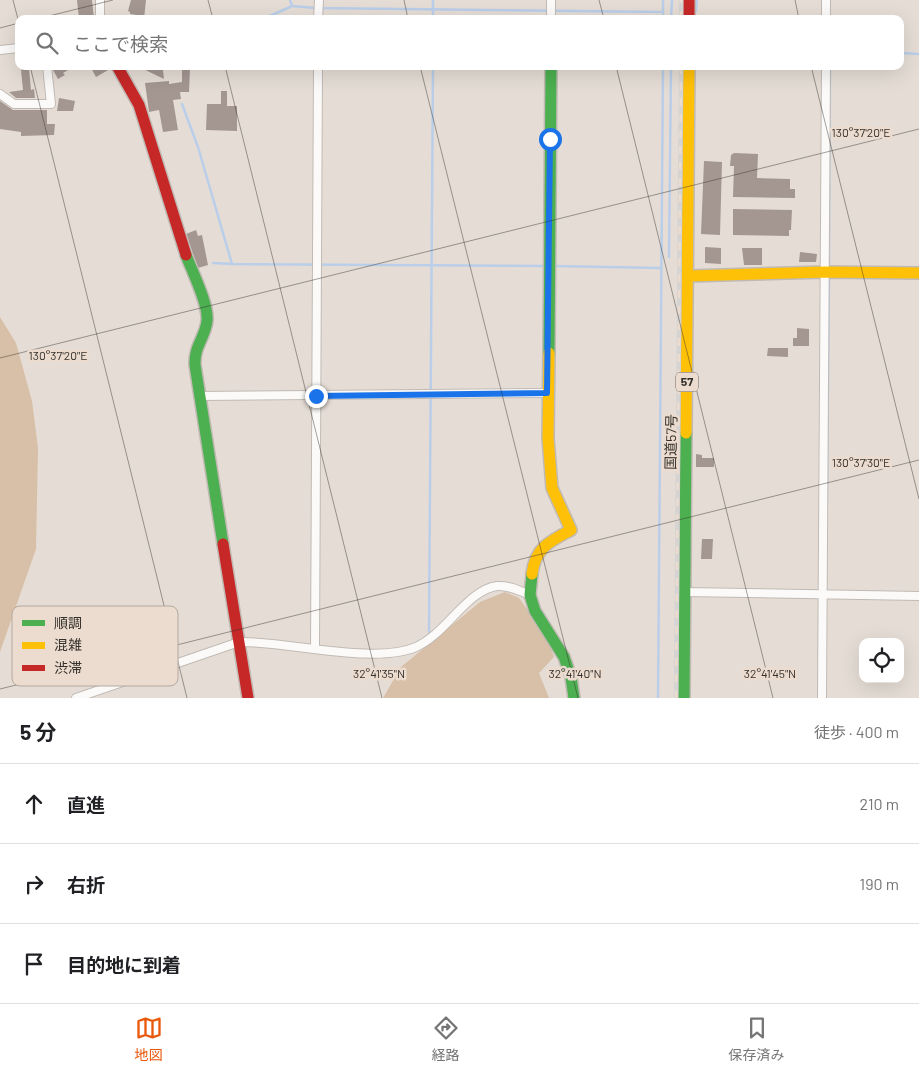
<!DOCTYPE html>
<html lang="ja">
<head>
<meta charset="utf-8">
<style>
  :root { --surface:#fff; --page:#f2f2f2; --text:#202124; --muted:#757577; --line:#e0e0e0; --accent:#ea580c }
  body { margin:0; font-family:Barlow,"Noto Sans JP",sans-serif; background:var(--page); color:var(--text) }
  .controls { position:absolute; right:15px; bottom:15px; display:grid; overflow:hidden; border-radius:10px; box-shadow:0 5px 20px #0002 }
  .controls button { width:45px; height:45px; display:grid; place-items:center; padding:0; border:0; border-bottom:1px solid var(--line); background:var(--surface); color:var(--text); font:25px sans-serif }
  .stop { position:absolute; width:15px; height:15px; margin:-11px; border:4px solid #1a73e8; border-radius:50%; background:#fff }
  .stop.end { background:#1a73e8; border-color:#fff; box-shadow:0 1px 5px #0008 }
  .list { margin:0; padding:0; list-style:none }
  h2 { display:flex; justify-content:space-between; align-items:center; height:65px; margin:0; padding:0 20px; font-size:21px }
  h2 small { font-size:16px; font-weight:400; color:var(--muted) }
  .list li { display:grid; grid-template-columns:32px 1fr auto; gap:15px; align-items:center; box-sizing:border-box; height:80px; padding:0 20px; border-top:1px solid var(--line) }
  .list b { display:block; font-size:19px; white-space:nowrap }
  .list em { font-size:16px; font-style:normal; color:var(--muted) }
  .icon { flex:none; width:28px; height:28px; fill:none; stroke:currentColor; stroke-width:2; stroke-linecap:round; stroke-linejoin:round }
  .map { position:relative; flex:none; width:919px; height:698px; overflow:hidden }
  .search { position:absolute; background:var(--surface); box-shadow:0 5px 20px #0002; left:15px; right:15px; top:15px; height:55px; display:flex; align-items:center; gap:12px; box-sizing:border-box; padding:0 18px; border-radius:10px; color:var(--muted); font-size:19px }
  .sheet { height:305px; background:var(--surface) }
  nav { display:flex; justify-content:space-around; align-items:center; box-sizing:border-box; height:70px; border-top:1px solid var(--line); background:var(--surface); font-size:14px; color:var(--muted) }
  nav a { display:grid; justify-items:center; gap:2px }
  nav .on { color:var(--accent) }
  .map>svg:first-child { display:block }
  .forest { fill:#d8bfa7 }
  .lines { fill:none; stroke-linecap:round; stroke-linejoin:round }
  .stream { stroke:#bacee9; stroke-width:2.5 }
  .building { fill:#a49792 }
  .street-casing { stroke:#c1bab4; stroke-width:10 }
  .fast-casing { stroke:#c1bab4; stroke-width:14 }
  .slow-casing { stroke:#c1bab4; stroke-width:14 }
  .jam-casing { stroke:#c1bab4; stroke-width:14 }
  .street { stroke:#fbfaf9; stroke-width:8 }
  .fast { stroke:#4caf50; stroke-width:11 }
  .slow { stroke:#ffc107; stroke-width:11 }
  .jam { stroke:#c62828; stroke-width:11 }
  .rail-casing { stroke:#d6d4d2; stroke-width:4.5 }
  .rail { stroke:#ebdccf; stroke-width:2.5; stroke-dasharray:8; stroke-linecap:butt }
  .route { stroke:#1a73e8; stroke-width:6 }
  .ticks { fill:none; stroke:#35302b; stroke-width:1; stroke-opacity:0.45 }
  .labels { text-anchor:middle; stroke-width:5; stroke-linejoin:round; paint-order:stroke }
  .shield { fill:#ebdccf; stroke:#6c645c; stroke-width:1 }
  .shield-label { font-size:12px; font-weight:bold; fill:#35302b }
  .street-label { font-size:14px; fill:#35302b; stroke:#ebdccf }
  .key { fill:#ebdccf; stroke:#b4a89e; stroke-width:1 }
  .key-label { font-size:14px; fill:#35302b }
  .ticks-label { font-size:12px; text-anchor:middle; fill:#35302b; stroke:#ebdccf; stroke-width:5; stroke-linejoin:round; paint-order:stroke }
</style>
</head>
<body>
<div class="map">
<svg width="919" height="698" viewBox="0 0 919 698">
  <rect width="100%" height="100%" fill="#e5ddd5"/>
  <!-- forest -->
  <path class="forest" d="M 0,317 L 16,343 L 32,401 L 38,448 L 36,549 L 0,652 Z
    M 505,592 L 519,598 L 547,637 L 554,657 L 539,673 L 549,698 L 383,698 L 401,667 L 480,602 Z"/>
  <g class="lines">
    <!-- stream -->
    <path class="stream" d="M 290,0 L 292,6 L 315,8 L 663,12
      M 696,11 L 697,0
      M 263,19 L 290,7
      M 433,19 L 433,0
      M 663,19 L 663,0
      M 671,19 L 672,0
      M 900,53 L 919,54
      M 182,104 L 198,147 L 232,264 L 547,266
      M 669,257 L 671,66
      M 213,263 L 232,264
      M 829,264 L 830,66
      M 553,266 L 660,268
      M 827,502 L 829,280
      M 429,632 L 433,66
      M 658,698 L 663,66"/>
  </g>
  <!-- building -->
  <path class="building" d="M 77,0 L 92,0 L 94,18 L 79,19 Z
    M 131,0 L 146,0 L 144,19 L 137,19 L 137,15 L 130,14 L 130,12 L 128,11 Z
    M 59,66 L 75,66 L 63,73 L 65,75 L 58,79 L 53,70 Z
    M 90,66 L 110,66 L 110,69 L 96,77 Z
    M 137,66 L 155,66 L 163,70 L 164,79 Z
    M 29,69 L 31,90 L 34,89 L 35,98 L 16,98 L 9,92 L 23,90 L 21,70 Z
    M 182,69 L 190,69 L 189,92 L 180,92 L 181,99 L 173,100 L 178,130 L 163,132 L 159,110 L 149,112 L 145,83 L 169,81 L 169,84 L 182,82 Z
    M 221,91 L 227,91 L 227,106 L 237,106 L 237,131 L 206,130 L 207,104 L 221,104 Z
    M 59,98 L 75,101 L 73,111 L 57,111 Z
    M 0,101 L 13,110 L 47,110 L 47,124 L 55,124 L 54,135 L 21,136 L 21,132 L 0,129 Z
    M 734,153 L 758,154 L 757,178 L 790,179 L 790,189 L 795,189 L 795,198 L 733,197 L 734,166 L 730,166 L 731,155 Z
    M 704,161 L 722,162 L 720,235 L 701,234 Z
    M 733,209 L 792,210 L 791,230 L 789,230 L 789,236 L 733,235 Z
    M 196,230 L 198,236 L 202,235 L 208,265 L 198,268 L 186,234 Z
    M 705,247 L 721,248 L 721,264 L 705,263 Z
    M 742,248 L 762,248 L 762,265 L 744,265 Z
    M 800,252 L 817,254 L 816,262 L 799,262 Z
    M 797,328 L 809,329 L 809,346 L 793,346 L 793,338 L 797,338 Z
    M 768,348 L 788,348 L 788,357 L 767,356 Z
    M 696,454 L 702,455 L 702,458 L 714,458 L 714,467 L 696,467 Z
    M 702,539 L 713,539 L 712,559 L 701,559 Z"/>
  <g class="lines">
    <!-- street casing -->
    <g class="street-casing">
      <path id="street" d="M 100,19 L 100,0
        M 318,19 L 319,0
        M 551,19 L 551,0
        M 826,19 L 826,0
        M 0,50 L 19,48
        M 0,94 L 14,104 L 51,104 L 47,66
        M 199,396 L 547,393
        M 684,592 L 919,596
        M 315,648 L 318,66
        M 76,698 L 239,642 C 287,641 375,665 416,647 C 446,634 467,590 497,586 C 509,585 520,591 530,595
        M 822,698 L 826,66"/>
    </g>
    <!-- fast casing -->
    <g class="fast-casing">
      <path id="fast" d="M 186,255 C 192,271 209,305 207,321 C 205,338 194,346 195,365 L 223,544
        M 549,353 L 551,66
        M 532,574 L 530,595 L 535,611 L 564,657 L 571,677 L 574,698
        M 684,698 L 686,433"/>
    </g>
    <!-- slow casing -->
    <g class="slow-casing">
      <path id="slow" d="M 689,276 L 825,272 L 919,273
        M 686,433 L 689,66
        M 532,574 C 535,548 550,541 571,530 L 552,488 L 548,438 L 549,353"/>
    </g>
    <!-- jam casing -->
    <g class="jam-casing">
      <path id="jam" d="M 689,0 L 689,19
        M 117,66 L 139,105 L 186,255
        M 223,544 L 248,698"/>
    </g>
    <!-- street -->
    <use href="#street" class="street"/>
    <!-- fast -->
    <use href="#fast" class="fast"/>
    <!-- slow -->
    <use href="#slow" class="slow"/>
    <!-- jam -->
    <use href="#jam" class="jam"/>
    <!-- rail casing -->
    <g class="rail-casing">
      <path id="rail" d="M 681,19 L 681,0
        M 676,698 L 681,66"/>
    </g>
    <!-- rail -->
    <use href="#rail" class="rail"/>
  </g>
  <g class="lines">
    <!-- route -->
    <path class="route" d="M 316,396 L 547,393 L 550,139"/>
  </g>
  <!-- ticks -->
  <path class="ticks" d="M 13,0 L 19,23M 208,0 L 213,19M 404,0 L 408,19M 599,0 L 604,19M 795,0 L 799,19M 37,19 L 113,0M 0,28 L 19,23M 30,66 L 187,698M 225,66 L 382,698M 420,66 L 578,698M 616,66 L 773,698M 811,66 L 919,499M 0,358 L 919,129M 0,689 L 919,460"/>
  <g class="labels">
    <!-- shield labels -->
    <rect class="shield" x="676" y="372.5" width="22" height="19" rx="4"/>
    <g class="shield-label">
      <text x="687" y="386">57</text>
    </g>
    <!-- street labels -->
    <g class="street-label">
      <text transform="translate(671 442) rotate(-89)" y="5">国道57号</text>
    </g>
  </g>
  <!-- legend -->
  <rect x="12" y="606" width="166" height="80" rx="8" class="key"/>
  <rect x="22" y="620" width="23" height="6" fill="#4caf50"/>
  <rect x="22" y="642" width="23" height="7" fill="#ffc107"/>
  <rect x="22" y="665" width="23" height="6" fill="#c62828"/>
  <g class="key-label">
    <text x="54" y="628">順調</text>
    <text x="54" y="650">混雑</text>
    <text x="54" y="673">渋滞</text>
  </g>
  <g class="ticks-label">
    <text x="861" y="137">130°37'20"E</text>
    <text x="58" y="360">130°37'20"E</text>
    <text x="861" y="467">130°37'30"E</text>
    <text x="379" y="678">32°41'35"N</text>
    <text x="575" y="678">32°41'40"N</text>
    <text x="770" y="678">32°41'45"N</text>
  </g>
</svg>
<div class="controls">
<button><svg class="icon" aria-label="locate" viewBox="0 0 24 24"><circle cx="12" cy="12" r="6"/><path d="M12 2v4M12 18v4M2 12h4M18 12h4"/></svg></button>
</div>
<div class="stop" style="left:550px;top:139px"></div>
<div class="stop end" style="left:316px;top:396px"></div>
<div class="search"><svg class="icon" aria-label="search" viewBox="0 0 24 24"><circle cx="10" cy="10" r="6"/><path d="M15 15l6 6"/></svg>ここで検索</div>
</div>
<section class="sheet">
<h2>5 分<small>徒歩 · 400 m</small></h2>
<ul class="list">
<li><svg class="icon" aria-label="ahead" viewBox="0 0 24 24"><path d="M12 20V5M6 11l6-6 6 6"/></svg><div><b>直進</b></div><em>210 m</em></li>
<li><svg class="icon" aria-label="right" viewBox="0 0 24 24"><path d="M7 20v-9h11M14 6l5 5-5 5"/></svg><div><b>右折</b></div><em>190 m</em></li>
<li><svg class="icon" aria-label="arrive" viewBox="0 0 24 24"><path d="M6 21V4h12l-3 4 3 4H6"/></svg><div><b>目的地に到着</b></div></li>
</ul>
</section>
<nav>
<a class="on"><svg class="icon" aria-label="map" viewBox="0 0 24 24"><path d="M3 6l6-2 6 2 6-2v14l-6 2-6-2-6 2zM9 4v14M15 6v14"/></svg>地図</a>
<a><svg class="icon" aria-label="directions" viewBox="0 0 24 24"><path d="M12 3l9 9-9 9-9-9zM9 14v-3h6M13 9l2 2-2 2"/></svg>経路</a>
<a><svg class="icon" aria-label="saved" viewBox="0 0 24 24"><path d="M7 4h10v16l-5-4-5 4z"/></svg>保存済み</a>
</nav>
</body>
</html>
